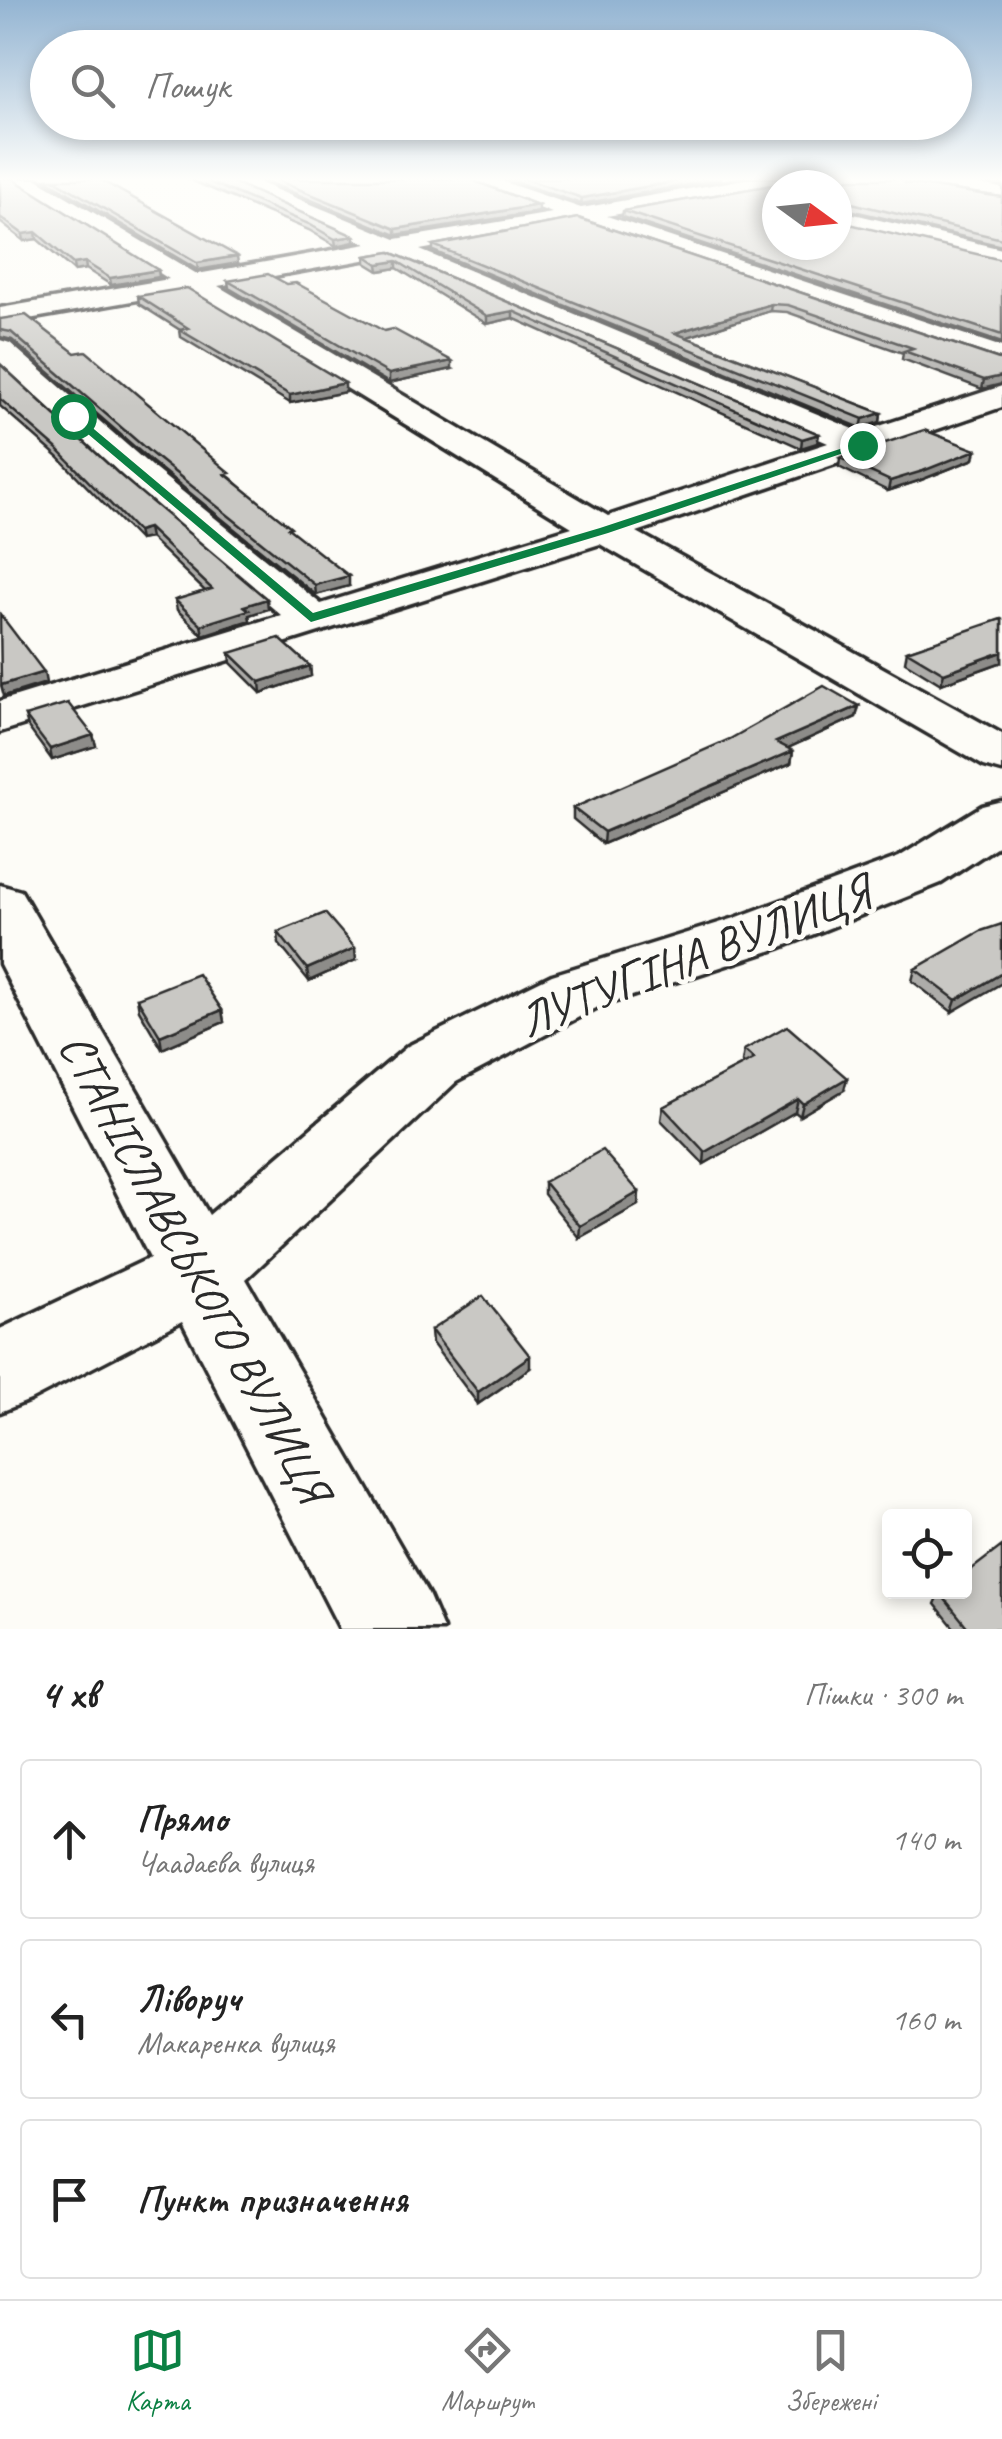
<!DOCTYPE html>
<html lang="uk">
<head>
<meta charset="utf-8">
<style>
  :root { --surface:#fff; --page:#f2f2f2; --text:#222; --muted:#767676; --line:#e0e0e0; --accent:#0b8043 }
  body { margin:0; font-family:Caveat,sans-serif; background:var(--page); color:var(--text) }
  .controls { position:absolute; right:30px; bottom:30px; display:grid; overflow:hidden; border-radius:10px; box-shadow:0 5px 15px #0003 }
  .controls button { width:90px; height:90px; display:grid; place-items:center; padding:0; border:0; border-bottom:2px solid var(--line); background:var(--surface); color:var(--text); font:50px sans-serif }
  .compass { position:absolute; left:762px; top:170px; width:90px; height:90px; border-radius:50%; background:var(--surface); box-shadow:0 5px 15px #0003; rotate:105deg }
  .stop { position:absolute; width:30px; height:30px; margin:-22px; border:8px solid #0b8043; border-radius:50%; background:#fff }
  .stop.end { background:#0b8043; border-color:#fff; box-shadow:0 2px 10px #0008 }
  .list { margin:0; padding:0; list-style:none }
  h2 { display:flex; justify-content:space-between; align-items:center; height:130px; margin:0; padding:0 40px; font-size:42px }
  h2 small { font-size:32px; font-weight:400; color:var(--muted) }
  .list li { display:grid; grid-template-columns:65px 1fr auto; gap:30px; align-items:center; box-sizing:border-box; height:160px; margin:0 20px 20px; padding:0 20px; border:2px solid var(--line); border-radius:10px }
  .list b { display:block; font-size:38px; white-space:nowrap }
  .list p { margin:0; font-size:32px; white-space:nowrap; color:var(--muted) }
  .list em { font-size:32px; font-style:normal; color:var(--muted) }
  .icon { flex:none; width:55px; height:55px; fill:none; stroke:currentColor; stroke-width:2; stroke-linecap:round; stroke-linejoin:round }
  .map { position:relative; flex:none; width:1002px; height:1629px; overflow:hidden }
  .search { position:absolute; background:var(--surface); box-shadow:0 5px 15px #0003; left:30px; right:30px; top:30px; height:110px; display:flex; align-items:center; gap:25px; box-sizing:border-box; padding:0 35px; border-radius:55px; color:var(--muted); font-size:38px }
  .sheet { height:670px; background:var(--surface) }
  nav { display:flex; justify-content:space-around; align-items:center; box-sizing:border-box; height:140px; border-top:2px solid var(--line); background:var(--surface); font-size:28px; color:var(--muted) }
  nav a { display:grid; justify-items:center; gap:5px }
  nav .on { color:var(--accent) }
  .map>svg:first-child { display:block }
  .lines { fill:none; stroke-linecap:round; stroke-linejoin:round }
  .minor-casing { stroke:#2b2b2b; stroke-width:7 }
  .minor { fill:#fdfcf7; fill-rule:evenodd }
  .wall { fill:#adaca9; stroke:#2b2b2b; stroke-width:2.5 }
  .shaded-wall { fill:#8d8c89; stroke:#2b2b2b; stroke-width:2.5 }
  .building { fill:#c9c8c4; stroke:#2b2b2b; stroke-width:2.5 }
  .route { fill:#0b8043 }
  .labels { text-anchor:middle; stroke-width:10; stroke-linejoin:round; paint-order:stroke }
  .near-street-label { font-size:48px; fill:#2b2b2b; stroke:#fdfcf7 }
</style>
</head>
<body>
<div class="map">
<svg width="1002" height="1629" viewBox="0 0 1002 1629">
  <rect width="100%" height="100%" fill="#fdfcf7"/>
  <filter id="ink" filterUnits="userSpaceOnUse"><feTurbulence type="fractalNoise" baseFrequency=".01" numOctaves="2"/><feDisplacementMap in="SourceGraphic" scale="20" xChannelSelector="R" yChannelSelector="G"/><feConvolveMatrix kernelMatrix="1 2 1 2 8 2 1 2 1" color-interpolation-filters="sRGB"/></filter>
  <g filter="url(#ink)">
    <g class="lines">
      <!-- minor casing -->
      <g class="minor-casing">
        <path id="minor" d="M 12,179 L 37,179 L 197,274 L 367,244 L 222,179 L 250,179 L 396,239 L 552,213 L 464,179 L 495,179 L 581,208 L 745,179 L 792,179 L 783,185 L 607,216 L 1002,347 L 1002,366 L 578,221 L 420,250 L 861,432 L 1002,386 L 1002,407 L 637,532 L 1002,734 L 1002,771 L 984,766 L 600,544 L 0,732 L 0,701 L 281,615 L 125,482 L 0,365 L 0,340 L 10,343 L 151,466 L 321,604 L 572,527 L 189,291 L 0,324 L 0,308 L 169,279 ZM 391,255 L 828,443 L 608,516 L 218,286 Z
          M 896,179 L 947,179 L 1002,188 L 1002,200 L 906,185 Z
          M 837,210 L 1002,249 L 1002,263 L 837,224 Z
          M 1002,801 L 1002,843 L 941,883 L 779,948 L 598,1007 L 456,1082 L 246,1279 L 428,1594 L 443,1629 L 340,1629 L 182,1321 L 30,1400 L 0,1412 L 0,1329 L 150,1258 L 0,964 L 0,885 L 21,891 L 209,1215 L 408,1046 L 552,975 L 735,918 L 899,857 L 982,806 Z"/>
      </g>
      <!-- minor -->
      <use href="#minor" class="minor"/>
    </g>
    <!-- wall -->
    <path class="wall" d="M 0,179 L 158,270 L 159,277 L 111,285 L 86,269 L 74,271 L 37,239 L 24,241 L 0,222 Z
      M 45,179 L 99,179 L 238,263 L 198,270 Z
      M 188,179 L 226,179 L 354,242 L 336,246 L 309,230 Z
      M 260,179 L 469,179 L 538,205 L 538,212 L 396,235 Z
      M 507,179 L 722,179 L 581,204 Z
      M 969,179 L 1002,179 L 1002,185 Z
      M 784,183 L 906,183 L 1002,197 L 1002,246 L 837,207 L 837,185 L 777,245 L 1002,260 L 1002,343 L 622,217 L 623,211 Z
      M 578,218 L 1002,360 L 982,389 L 902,359 L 903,353 L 787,312 L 770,311 L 686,337 L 881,413 L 880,422 L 861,428 L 433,251 L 433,245 Z
      M 390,252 L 819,434 L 817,443 L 801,448 L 513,318 L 487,324 L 397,268 L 379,271 L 366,263 L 366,256 Z
      M 228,281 L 452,369 L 389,383 L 229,288 Z
      M 138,296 L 345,392 L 290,403 L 181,337 L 180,330 L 139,304 Z
      M 0,319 L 231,478 L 291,531 L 349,586 L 316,595 L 153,463 L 12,340 L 0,337 Z
      M 0,364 L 121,476 L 268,609 L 249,615 L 250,620 L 203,635 L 177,610 L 175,600 L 205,591 L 150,538 L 139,540 L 58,457 L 0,406 Z
      M 840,458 L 974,459 L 921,480 L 888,491 L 839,467 Z
      M 1002,620 L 1002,662 L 941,684 L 905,662 L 907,651 Z
      M 230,653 L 310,666 L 311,676 L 261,693 L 231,663 Z
      M 859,706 L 856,717 L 787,748 L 793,751 L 791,763 L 603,844 L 573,819 L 573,808 Z
      M 25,716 L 93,735 L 96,746 L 52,760 L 28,727 Z
      M 1002,924 L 952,1012 L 912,981 L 915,969 Z
      M 278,932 L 356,960 L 309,981 L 279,944 Z
      M 137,998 L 222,1010 L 224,1022 L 162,1049 L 139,1010 Z
      M 744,1050 L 844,1090 L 800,1116 L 795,1112 L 704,1164 L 661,1120 L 663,1107 L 744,1064 L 742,1062 Z
      M 544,1182 L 639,1192 L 638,1205 L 579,1238 L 544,1194 Z
      M 431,1330 L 530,1368 L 478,1404 L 432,1343 Z
      M 940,1593 L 1002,1629 L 955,1629 L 935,1604 Z"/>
    <!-- shaded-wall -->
    <path class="shaded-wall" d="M 689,179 L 722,179 L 581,204 L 582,198 Z
      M 538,205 L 538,212 L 396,235 L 396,229 Z
      M 36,232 L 37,239 L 24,241 L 23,234 Z
      M 354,236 L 354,242 L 336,246 L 335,239 Z
      M 237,256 L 238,263 L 198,270 L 197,263 Z
      M 397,261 L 397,268 L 379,271 L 378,264 Z
      M 85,262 L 86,269 L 74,271 L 73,264 Z
      M 158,270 L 159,277 L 111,285 L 110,278 Z
      M 771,304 L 770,311 L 675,341 L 675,333 Z
      M 513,311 L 513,318 L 487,324 L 487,316 Z
      M 452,361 L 452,369 L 389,383 L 389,374 Z
      M 1002,376 L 1002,384 L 982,389 L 984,380 Z
      M 345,383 L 345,392 L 290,403 L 290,395 Z
      M 881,413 L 880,422 L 861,428 L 863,419 Z
      M 819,434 L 817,443 L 801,448 L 802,439 Z
      M 976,450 L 974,459 L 921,480 L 888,491 L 890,481 Z
      M 148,528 L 150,538 L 139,540 L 137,531 Z
      M 349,576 L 349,586 L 316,595 L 315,585 Z
      M 267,599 L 268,609 L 249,615 L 250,620 L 203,635 L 201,625 L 244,606 Z
      M 1002,652 L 1002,662 L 941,684 L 944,673 Z
      M 310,666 L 311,676 L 261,693 L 260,682 Z
      M 44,672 L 46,683 L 4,696 L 1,685 Z
      M 859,706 L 856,717 L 775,754 L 776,742 Z
      M 93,735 L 96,746 L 52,760 L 50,749 Z
      M 793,751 L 791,763 L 603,844 L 604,832 Z
      M 355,948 L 356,960 L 309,981 L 307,969 Z
      M 1002,973 L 1002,983 L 952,1012 L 956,1000 Z
      M 222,1010 L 224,1022 L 162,1049 L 160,1036 Z
      M 847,1078 L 844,1090 L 800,1116 L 803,1104 Z
      M 798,1099 L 795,1112 L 704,1164 L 705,1152 Z
      M 639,1192 L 638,1205 L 579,1238 L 580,1226 Z
      M 530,1356 L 530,1368 L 478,1404 L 478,1392 Z"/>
    <!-- building -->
    <path class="building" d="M 0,179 L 13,179 L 158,270 L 110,278 L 85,262 L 73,264 L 36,232 L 23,234 L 0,217 Z
      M 53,179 L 99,179 L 237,256 L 197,263 Z
      M 202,179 L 226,179 L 354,236 L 335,239 L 309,224 Z
      M 274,179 L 469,179 L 538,205 L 396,229 Z
      M 525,179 L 689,179 L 582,198 Z
      M 789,179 L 901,179 L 906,183 L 1002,197 L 1002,239 L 839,200 L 837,202 L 837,185 L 777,185 L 777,245 L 837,245 L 837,221 L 1002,260 L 1002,335 L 623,211 L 784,183 Z
      M 578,218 L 1002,360 L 1002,376 L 984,380 L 904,351 L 913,348 L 788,305 L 771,304 L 675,333 L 881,413 L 863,419 L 433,245 Z
      M 390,252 L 819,434 L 802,439 L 513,311 L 487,316 L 397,261 L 378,264 L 366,256 Z
      M 268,274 L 287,284 L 296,283 L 384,331 L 393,329 L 452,361 L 389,374 L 228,281 Z
      M 187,288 L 345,383 L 290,395 L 180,330 L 188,328 L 138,296 Z
      M 26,315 L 75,353 L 86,351 L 230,473 L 225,474 L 291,527 L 288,528 L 349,576 L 315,585 L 152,454 L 11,332 L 0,330 L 0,319 Z
      M 0,364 L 121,476 L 267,599 L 244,606 L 249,610 L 201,625 L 175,600 L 212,589 L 148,528 L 137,531 L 56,448 L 0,399 Z
      M 924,430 L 976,450 L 923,471 L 890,481 L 840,458 Z
      M 0,614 L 44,672 L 1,685 Z
      M 1001,619 L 1002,620 L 1002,652 L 944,673 L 907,651 Z
      M 279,638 L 310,666 L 260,682 L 230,653 Z
      M 824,686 L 859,706 L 776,742 L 793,751 L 604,832 L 573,808 L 730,739 Z
      M 68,703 L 93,735 L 50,749 L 25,716 Z
      M 325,913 L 355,948 L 307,969 L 278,932 Z
      M 1002,924 L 1002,973 L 956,1000 L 915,969 L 981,931 Z
      M 198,974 L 222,1010 L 160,1036 L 137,998 Z
      M 787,1026 L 847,1078 L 803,1104 L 798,1099 L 705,1152 L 663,1107 L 754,1059 L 744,1050 Z
      M 602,1150 L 639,1192 L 580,1226 L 544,1182 Z
      M 483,1296 L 530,1356 L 478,1392 L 431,1330 Z
      M 1002,1546 L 1002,1629 L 969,1629 L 940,1593 L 942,1592 L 964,1592 L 964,1575 Z"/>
  </g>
  <!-- sky -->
  <linearGradient id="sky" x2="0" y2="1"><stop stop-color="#93b4d2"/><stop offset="0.44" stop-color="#fefefb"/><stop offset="1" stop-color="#fefefb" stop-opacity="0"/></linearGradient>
  <rect width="1002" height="407" fill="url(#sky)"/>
  <!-- route -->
  <path class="route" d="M 69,414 L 76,414 L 313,613 L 600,528 L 858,443 L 867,445 L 608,533 L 311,622 L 69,418 Z"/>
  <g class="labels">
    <!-- near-street labels -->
    <g class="near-street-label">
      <text transform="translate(694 955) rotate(-21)" y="17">ЛУТУГІНА ВУЛИЦЯ</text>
      <text transform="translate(196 1267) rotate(62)" y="17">СТАНІСЛАВСЬКОГО ВУЛИЦЯ</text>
    </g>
  </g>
</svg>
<div class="controls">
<button><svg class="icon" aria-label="locate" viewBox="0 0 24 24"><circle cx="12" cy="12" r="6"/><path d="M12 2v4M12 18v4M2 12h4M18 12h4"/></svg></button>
</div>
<svg class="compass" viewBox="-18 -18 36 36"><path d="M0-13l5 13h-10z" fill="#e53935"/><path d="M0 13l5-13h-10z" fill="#767676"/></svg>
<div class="stop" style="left:73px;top:416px"></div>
<div class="stop end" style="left:862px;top:445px"></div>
<div class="search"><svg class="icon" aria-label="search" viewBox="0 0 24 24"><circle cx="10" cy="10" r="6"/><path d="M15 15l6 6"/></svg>Пошук</div>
</div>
<section class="sheet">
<h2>4 хв<small>Пішки · 300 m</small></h2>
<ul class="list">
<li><svg class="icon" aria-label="ahead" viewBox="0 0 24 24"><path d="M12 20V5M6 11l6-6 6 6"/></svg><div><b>Прямо</b><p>Чаадаєва вулиця</p></div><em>140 m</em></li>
<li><svg class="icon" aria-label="left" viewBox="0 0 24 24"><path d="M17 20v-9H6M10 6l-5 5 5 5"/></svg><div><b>Ліворуч</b><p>Макаренка вулиця</p></div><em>160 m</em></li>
<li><svg class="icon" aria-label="arrive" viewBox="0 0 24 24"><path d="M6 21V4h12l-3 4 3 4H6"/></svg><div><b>Пункт призначення</b></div></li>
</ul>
</section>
<nav>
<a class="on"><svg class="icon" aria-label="map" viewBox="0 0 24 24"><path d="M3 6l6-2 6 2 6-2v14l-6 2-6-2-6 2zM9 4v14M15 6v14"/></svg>Карта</a>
<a><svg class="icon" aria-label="directions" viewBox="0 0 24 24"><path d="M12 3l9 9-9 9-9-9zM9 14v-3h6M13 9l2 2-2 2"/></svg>Маршрут</a>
<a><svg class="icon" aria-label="saved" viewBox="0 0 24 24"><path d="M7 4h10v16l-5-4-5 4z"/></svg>Збережені</a>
</nav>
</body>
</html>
